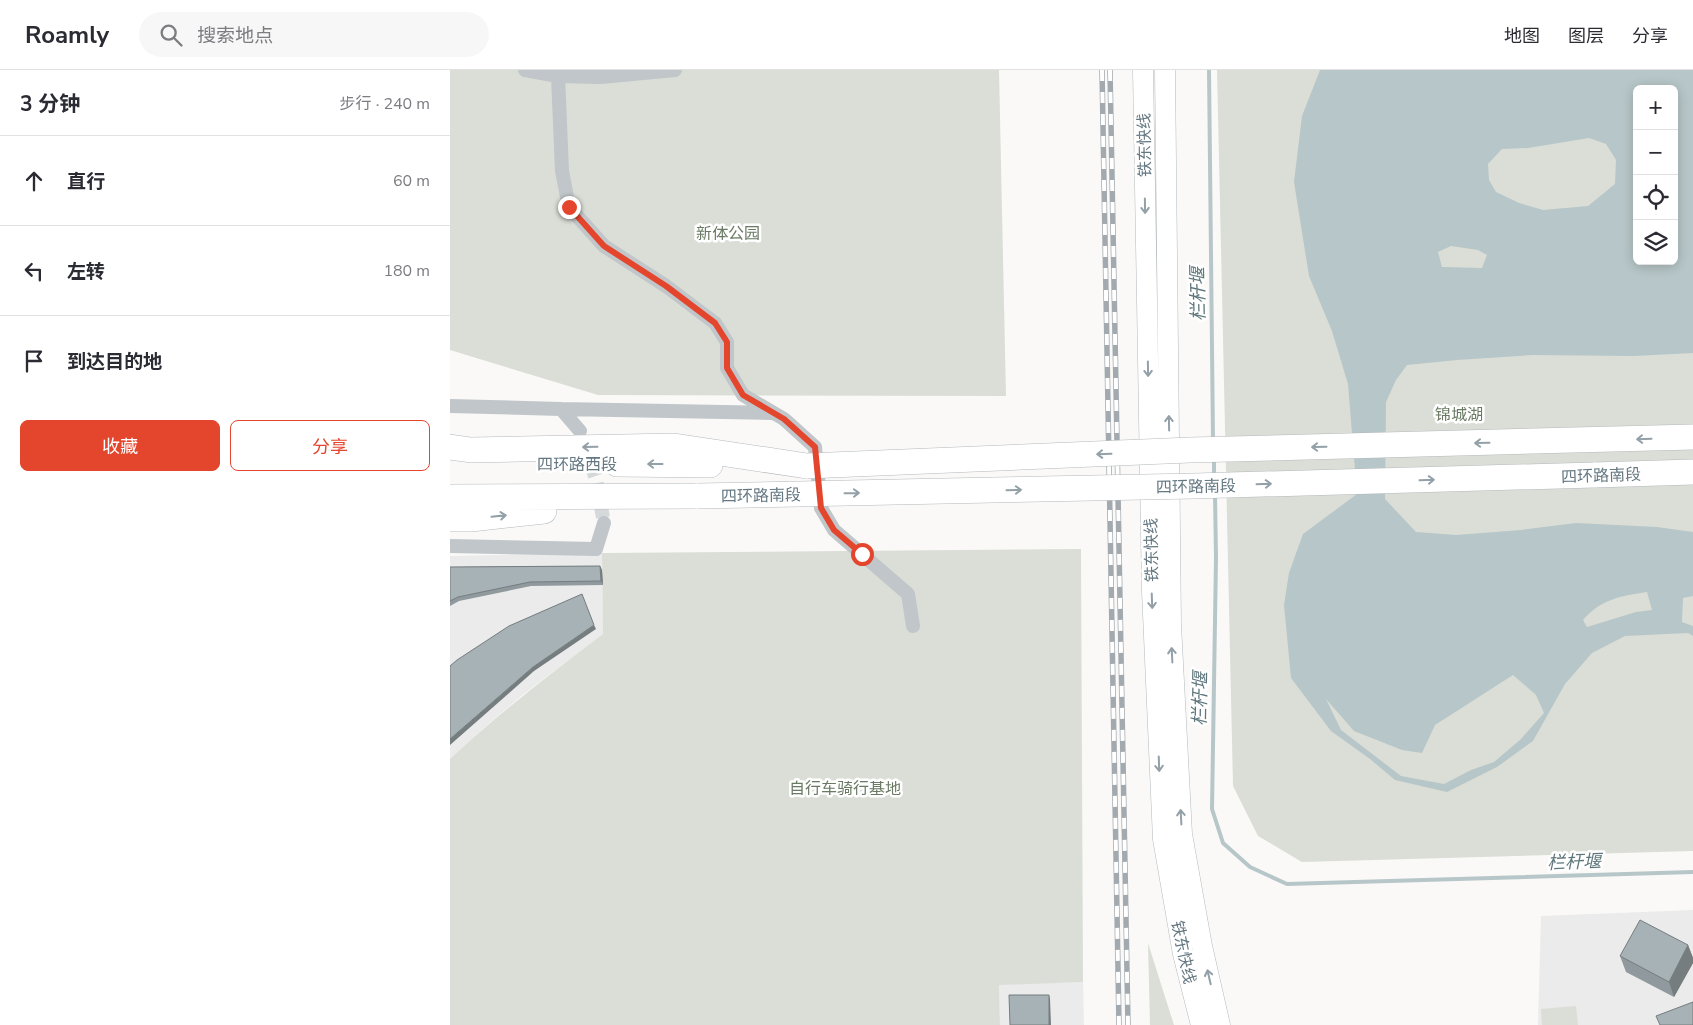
<!DOCTYPE html>
<html lang="zh">
<head>
<meta charset="utf-8">
<style>
  :root { --surface:#fff; --page:#f7f7f7; --text:#2b2b33; --muted:#7c7c81; --line:#e1e1e2; --accent:#e4462d }
  body { margin:0; font-family:"Nunito Sans","Noto Sans SC",sans-serif; background:var(--page); color:var(--text) }
  .controls { position:absolute; right:15px; top:15px; display:grid; overflow:hidden; border-radius:8px; box-shadow:0 2px 12px #0003 }
  .controls button { width:45px; height:45px; display:grid; place-items:center; padding:0; border:0; border-bottom:1px solid var(--line); background:var(--surface); color:var(--text); font:25px sans-serif }
  .stop { position:absolute; width:15px; height:15px; margin:-11px; border:4px solid #e4462d; border-radius:50%; background:#fff }
  .stop.end { background:#e4462d; border-color:#fff; box-shadow:0 1px 5px #0008 }
  .list { margin:0; padding:0; list-style:none }
  h2 { display:flex; justify-content:space-between; align-items:center; height:65px; margin:0; padding:0 20px; font-size:21px }
  h2 small { font-size:16px; font-weight:400; color:var(--muted) }
  .list li { display:grid; grid-template-columns:32px 1fr auto; gap:15px; align-items:center; box-sizing:border-box; height:90px; padding:0 20px; border-top:1px solid var(--line) }
  .list b { display:block; font-size:19px; white-space:nowrap }
  .list em { font-size:16px; font-style:normal; color:var(--muted) }
  .actions { display:flex; gap:10px; padding:15px 20px }
  .actions a { flex:1; padding:11px 0; border:1px solid var(--accent); border-radius:8px; text-align:center; font-size:18px; color:var(--accent) }
  .actions .main { background:var(--accent); color:#fff }
  .icon { flex:none; width:28px; height:28px; fill:none; stroke:currentColor; stroke-width:2; stroke-linecap:round; stroke-linejoin:round }
  .map { position:relative; flex:none; width:1243px; height:955px; overflow:hidden }
  header { display:flex; align-items:center; gap:30px; box-sizing:border-box; height:70px; padding:0 25px; background:var(--surface); border-bottom:1px solid var(--line) }
  header strong { font-size:24px }
  nav { display:flex; gap:28px; margin-inline-start:auto; font-size:18px }
  .search { width:350px; height:45px; background:var(--page); display:flex; align-items:center; gap:12px; box-sizing:border-box; padding:0 18px; border-radius:28px; color:var(--muted); font-size:19px }
  main { display:flex }
  aside { flex:1; background:var(--surface) }
  .map>svg:first-child { display:block }
  .built { fill:#eaebea }
  .green { fill:#daded6; fill-rule:evenodd }
  .water { fill:#b7c6c8; fill-rule:evenodd }
  .lines { fill:none; stroke-linecap:round; stroke-linejoin:round }
  .stream { stroke:#b7c6c8; stroke-width:4 }
  .street-tunnel { stroke:#d5d9da; stroke-width:14; stroke-dasharray:14 7; stroke-linecap:butt }
  .secondary-casing { stroke:#b3babe; stroke-width:21 }
  .highway-casing { stroke:#b4b9bc; stroke-width:26 }
  .street { stroke:#c0c6c9; stroke-width:14 }
  .secondary { stroke:#fff; stroke-width:20 }
  .highway { stroke:#fff; stroke-width:25 }
  .rail-casing { stroke:#a2aaaf; stroke-width:5.5 }
  .rail { stroke:#fff; stroke-width:4; stroke-dasharray:11; stroke-linecap:butt }
  .highway-bridge-casing { stroke:#b4b9bc; stroke-width:26; stroke-linecap:butt }
  .highway-bridge { stroke:#fff; stroke-width:25 }
  .wall { fill:#90999d }
  .shaded-wall { fill:#757d7f }
  .building { fill:#a7b2b6; stroke:#757d7f }
  .oneway { stroke:#93a0a8 }
  .route { stroke:#e4462d; stroke-width:6 }
  .labels { text-anchor:middle; stroke-width:5; stroke-linejoin:round; paint-order:stroke }
  .street-label { font-size:16px; fill:#657882; stroke:#fff }
  .park-label { font-size:16px; fill:#6a7a63; stroke:#fff }
  .water-label { font-size:18px; font-style:italic; fill:#5f777c; stroke:#fff }
</style>
</head>
<body>
<header>
<strong>Roamly</strong>
<div class="search"><svg class="icon" aria-label="search" viewBox="0 0 24 24"><circle cx="10" cy="10" r="6"/><path d="M15 15l6 6"/></svg>搜索地点</div>
<nav><a>地图</a><a>图层</a><a>分享</a></nav>
</header>
<main>
<aside>
<h2>3 分钟<small>步行 · 240 m</small></h2>
<ul class="list">
<li><svg class="icon" aria-label="ahead" viewBox="0 0 24 24"><path d="M12 20V5M6 11l6-6 6 6"/></svg><div><b>直行</b></div><em>60 m</em></li>
<li><svg class="icon" aria-label="left" viewBox="0 0 24 24"><path d="M17 20v-9H6M10 6l-5 5 5 5"/></svg><div><b>左转</b></div><em>180 m</em></li>
<li><svg class="icon" aria-label="arrive" viewBox="0 0 24 24"><path d="M6 21V4h12l-3 4 3 4H6"/></svg><div><b>到达目的地</b></div></li>
</ul>
<div class="actions"><a class="main">收藏</a><a>分享</a></div>
</aside>
<div class="map">
<svg width="1243" height="955" viewBox="0 0 1243 955">
  <rect width="100%" height="100%" fill="#faf9f7"/>
  <!-- built -->
  <path class="built" d="M 152,483 L 153,564 L 75,623 L 36,656 L 0,689 L 0,486 Z
    M 1243,840 L 1243,955 L 1088,955 L 1091,846 Z
    M 633,912 L 634,955 L 550,955 L 549,914 Z"/>
  <!-- green -->
  <path class="green" d="M 0,0 L 549,0 L 556,326 L 148,325 L 0,280 Z
    M 767,0 L 1243,0 L 1243,781 L 852,792 L 808,766 L 783,716 ZM 1187,19 L 1224,19 L 1224,191 L 1187,191 Z
    M 631,479 L 633,912 L 549,915 L 550,955 L 0,955 L 0,689 C 48,644 100,604 153,564 L 152,483 Z
    M 698,873 L 724,955 L 700,955 Z
    M 1126,936 L 1128,955 L 1092,955 L 1091,939 Z"/>
  <!-- water -->
  <path class="water" d="M 870,0 L 1243,0 L 1243,283 L 1184,286 L 1083,285 L 1007,290 L 957,295 L 946,310 L 936,332 L 935,429 L 966,462 L 1006,465 L 1071,460 L 1126,453 L 1207,457 L 1243,462 L 1243,526 L 1233,528 L 1232,552 L 1243,556 L 1243,566 L 1238,563 L 1175,566 L 1142,583 L 1115,614 L 1083,671 L 1047,697 L 997,722 L 945,710 L 920,689 L 881,661 L 841,608 L 834,535 L 839,503 L 853,464 L 907,424 L 898,314 L 882,261 L 859,206 L 844,112 L 852,46 ZM 1187,19 L 1224,19 L 1224,191 L 1187,191 ZM 1139,68 L 1156,74 L 1166,90 L 1165,114 L 1138,136 L 1093,140 L 1069,133 L 1046,122 L 1039,110 L 1038,94 L 1052,79 L 1078,78 ZM 1001,176 L 1028,180 L 1037,185 L 1032,198 L 992,197 L 988,182 ZM 1197,522 L 1202,540 L 1186,542 L 1137,557 L 1133,550 C 1151,529 1171,526 1197,522 ZM 1063,605 L 1086,625 L 1094,643 L 1071,669 L 1044,692 L 1021,700 L 994,714 L 951,706 L 891,660 L 876,629 L 904,661 L 952,680 L 972,683 L 985,655 Z"/>
  <g class="lines">
    <!-- stream -->
    <path class="stream" d="M 759,0 L 763,370
      M 764,387 L 764,408
      M 765,425 L 766,488 L 762,739 L 773,773 L 800,797 L 837,814 L 1243,802"/>
    <!-- street-tunnel -->
    <path class="street-tunnel" d="M 134,373 L 146,409 L 154,453"/>
    <!-- secondary casing -->
    <g class="secondary-casing">
      <path id="secondary" d="M 693,0 L 702,521 L 713,769 L 733,884 L 751,955
        M 715,0 L 721,555 L 732,764 L 752,876 L 770,955"/>
    </g>
    <!-- highway casing -->
    <g class="highway-casing">
      <path id="highway" d="M 0,377 L 21,380 L 224,376 L 357,396
        M 167,394 L 260,395
        M 1144,405 L 1243,402
        M 0,427 L 248,426
        M 0,449 L 21,449 L 94,441"/>
    </g>
    <!-- street -->
    <path class="street" d="M 75,0 L 108,6 L 149,7 L 162,0
      M 108,6 L 112,101 L 119,137 L 154,176 L 216,216 L 265,253 L 277,272 L 277,298 L 293,325 L 334,349 L 365,377 L 371,438 L 384,460 L 458,524 L 463,556
      M 151,7 L 225,0
      M 0,336 L 111,339 L 130,361
      M 111,339 L 322,343
      M 0,476 L 146,479 L 154,453"/>
    <!-- secondary -->
    <use href="#secondary" class="secondary"/>
    <!-- highway -->
    <use href="#highway" class="highway"/>
    <!-- rail casing -->
    <g class="rail-casing">
      <path id="rail" d="M 652,0 L 669,955
        M 660,0 L 678,955"/>
    </g>
    <!-- rail -->
    <use href="#rail" class="rail"/>
    <!-- highway-bridge casing -->
    <g class="highway-bridge-casing">
      <path id="highway-bridge" d="M 357,396 L 740,380 L 1243,367
        M 248,426 L 744,416 L 1144,405"/>
    </g>
    <!-- highway-bridge -->
    <use href="#highway-bridge" class="highway-bridge"/>
  </g>
  <!-- wall -->
  <path class="wall" d="M 150,496 L 152,500 L 153,515 L 81,516 L 9,531 L 0,536 L 0,497 Z
    M 1238,875 L 1243,888 L 1243,893 L 1224,927 L 1176,902 L 1170,886 Z"/>
  <!-- shaded-wall -->
  <path class="shaded-wall" d="M 150,496 L 152,500 L 153,515 L 151,511 Z
    M 144,555 L 146,559 L 84,601 L 0,675 L 0,669 L 83,597 Z
    M 1238,875 L 1243,888 L 1243,893 L 1224,927 L 1219,912 Z
    M 599,925 L 600,929 L 601,955 L 599,955 Z"/>
  <!-- building -->
  <path class="building" d="M 150,496 L 151,511 L 80,512 L 8,527 L 0,531 L 0,497 Z
    M 132,524 L 144,555 L 83,597 L 0,669 L 0,596 L 7,590 L 59,556 Z
    M 1190,850 L 1238,875 L 1219,912 L 1170,886 Z
    M 559,925 L 599,925 L 599,955 L 560,955 Z
    M 1243,932 L 1243,955 L 1210,955 L 1206,946 Z"/>
  <!-- one-way arrows -->
  <defs><path id="oneway-shaft" d="M-6 0H5M1.5-3L5.5 0L1.5 3" fill="none" stroke-width="1.6" stroke-linecap="round" stroke-linejoin="round" transform="scale(1.25)"/></defs>
  <g class="oneway">
    <use href="#oneway-shaft" transform="translate(695 136) rotate(89)"/>
    <use href="#oneway-shaft" transform="translate(698 299) rotate(89)"/>
    <use href="#oneway-shaft" transform="translate(719 353) rotate(-91)"/>
    <use href="#oneway-shaft" transform="translate(1194 369) rotate(178)"/>
    <use href="#oneway-shaft" transform="translate(1032 373) rotate(179)"/>
    <use href="#oneway-shaft" transform="translate(140 377) rotate(179)"/>
    <use href="#oneway-shaft" transform="translate(869 377) rotate(179)"/>
    <use href="#oneway-shaft" transform="translate(654 384) rotate(178)"/>
    <use href="#oneway-shaft" transform="translate(205 394) rotate(-180)"/>
    <use href="#oneway-shaft" transform="translate(977 410) rotate(-2)"/>
    <use href="#oneway-shaft" transform="translate(814 414) rotate(-2)"/>
    <use href="#oneway-shaft" transform="translate(564 420) rotate(-1)"/>
    <use href="#oneway-shaft" transform="translate(402 423) rotate(-1)"/>
    <use href="#oneway-shaft" transform="translate(49 446) rotate(-6)"/>
    <use href="#oneway-shaft" transform="translate(702 531) rotate(88)"/>
    <use href="#oneway-shaft" transform="translate(722 585) rotate(-93)"/>
    <use href="#oneway-shaft" transform="translate(709 694) rotate(88)"/>
    <use href="#oneway-shaft" transform="translate(731 747) rotate(-93)"/>
    <use href="#oneway-shaft" transform="translate(759 907) rotate(-103)"/>
  </g>
  <g class="lines">
    <!-- route -->
    <path class="route" d="M 119,137 L 154,176 L 216,216 L 265,253 L 277,272 L 277,298 L 293,325 L 334,349 L 365,377 L 371,438 L 384,460 L 412,484"/>
  </g>
  <g class="labels">
    <!-- street labels -->
    <g class="street-label">
      <text transform="translate(694 75) rotate(-91)" y="6">铁东快线</text>
      <text x="127" y="400">四环路西段</text>
      <text transform="translate(1151 405) rotate(-2)" y="6">四环路南段</text>
      <text transform="translate(746 416) rotate(-1)" y="6">四环路南段</text>
      <text transform="translate(311 425) rotate(-1)" y="6">四环路南段</text>
      <text transform="translate(701 480) rotate(-91)" y="6">铁东快线</text>
      <text transform="translate(734 882) rotate(78)" y="6">铁东快线</text>
    </g>
    <!-- park labels -->
    <g class="park-label">
      <text x="278" y="169">新体公园</text>
      <text x="1009" y="350">锦城湖</text>
      <text x="395" y="724">自行车骑行基地</text>
    </g>
    <!-- water labels -->
    <g class="water-label">
      <text transform="translate(748 224) rotate(-91)" y="6">栏杆堰</text>
      <text transform="translate(750 629) rotate(-89)" y="6">栏杆堰</text>
      <text transform="translate(1124 792) rotate(-2)" y="6">栏杆堰</text>
    </g>
  </g>
</svg>
<div class="controls">
<button>+</button>
<button>−</button>
<button><svg class="icon" aria-label="locate" viewBox="0 0 24 24"><circle cx="12" cy="12" r="6"/><path d="M12 2v4M12 18v4M2 12h4M18 12h4"/></svg></button>
<button><svg class="icon" aria-label="layers" viewBox="0 0 24 24"><path d="M12 4l9 5-9 5-9-5zM3 14l9 5 9-5"/></svg></button>
</div>
<div class="stop" style="left:412px;top:484px"></div>
<div class="stop end" style="left:119px;top:137px"></div>
</div>
</main>
</body>
</html>
